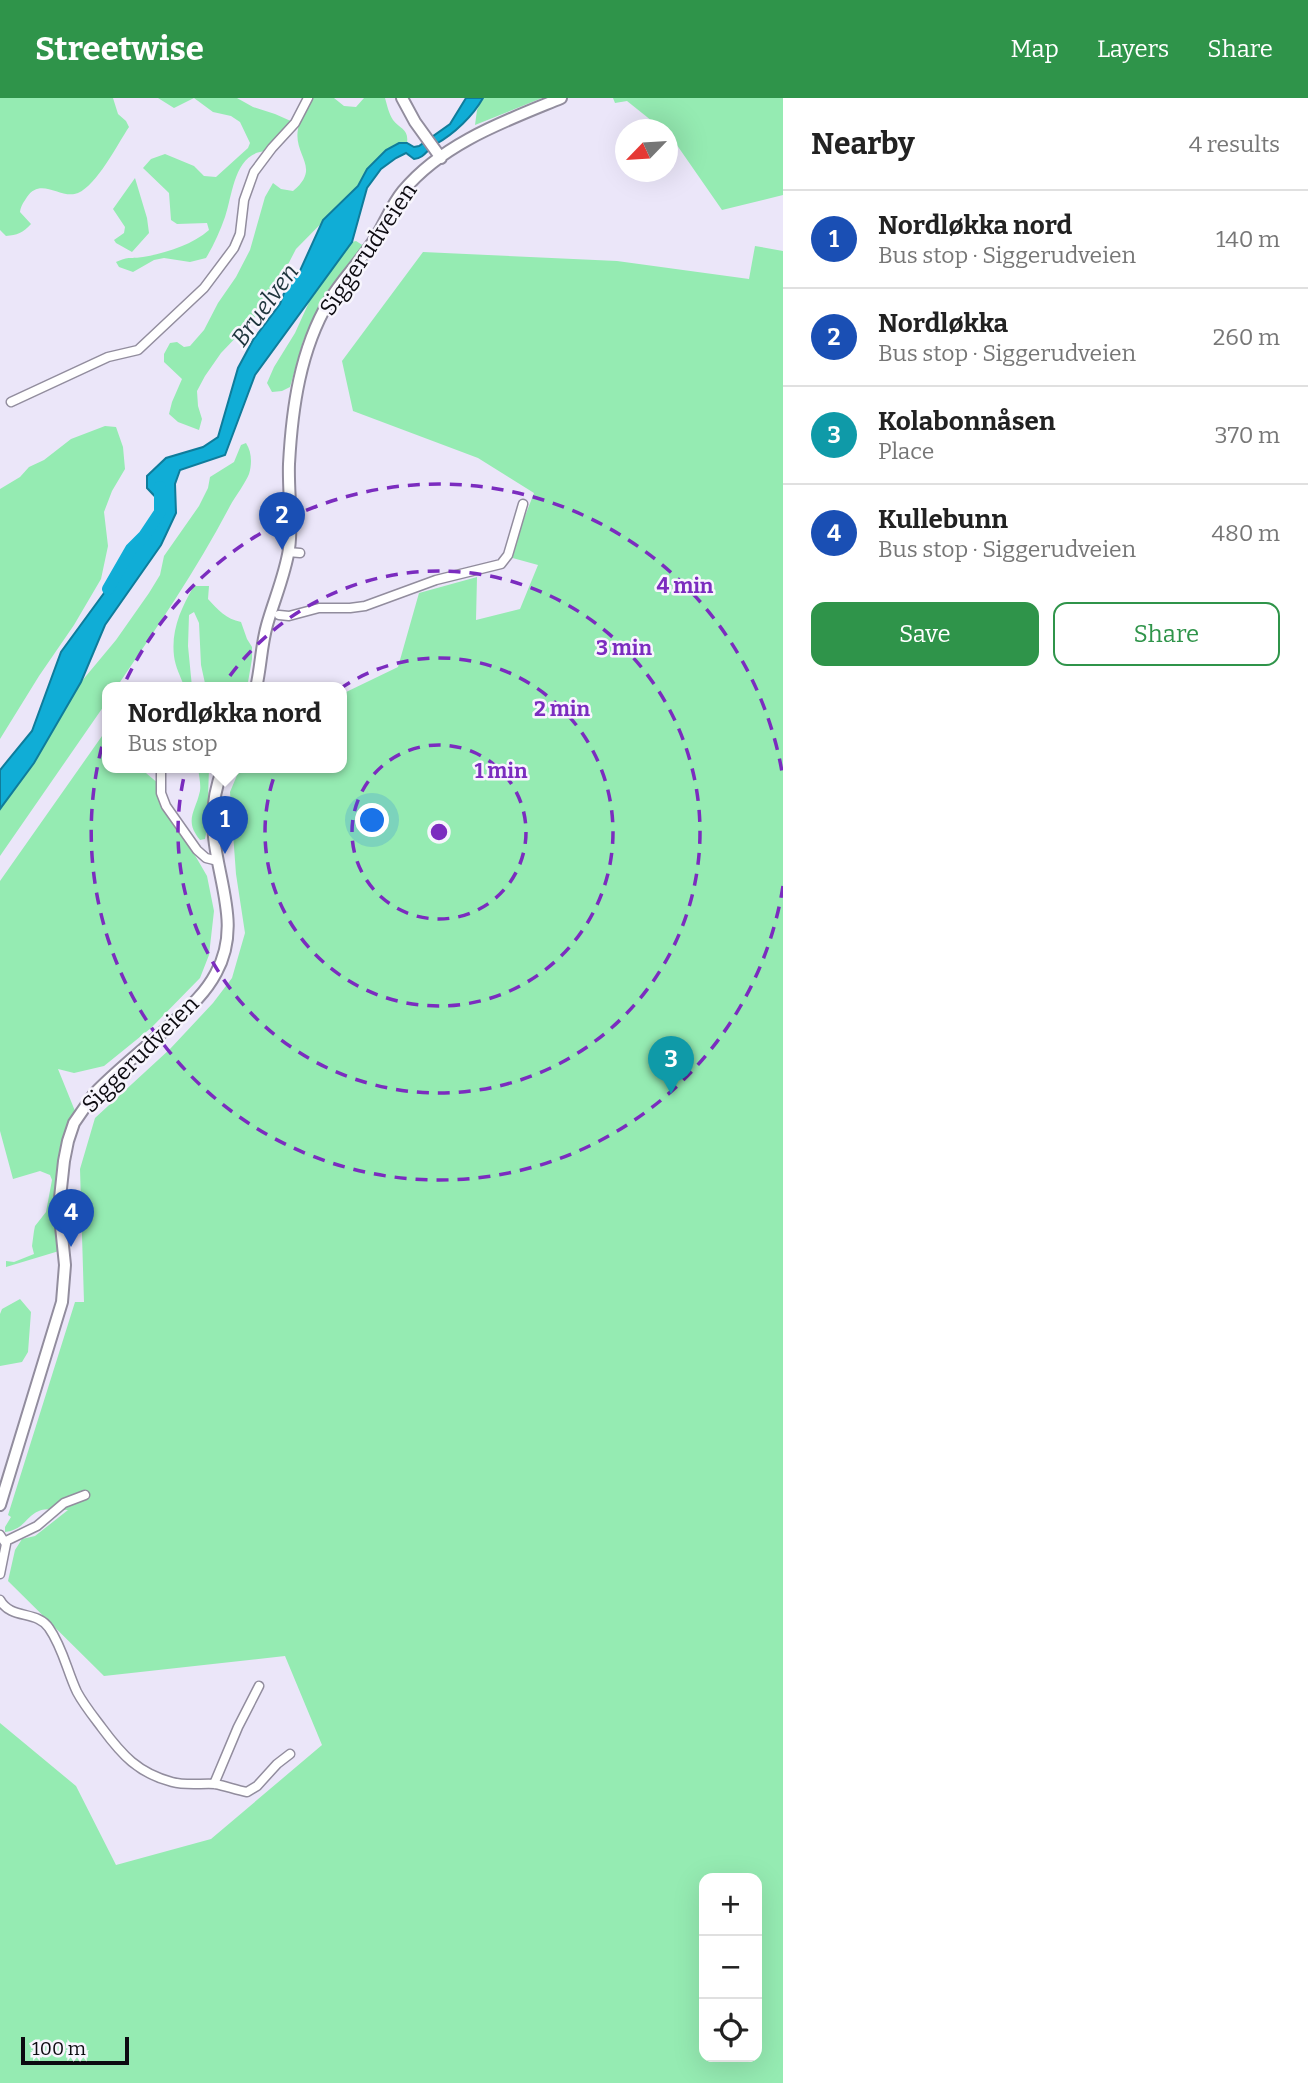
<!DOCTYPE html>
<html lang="en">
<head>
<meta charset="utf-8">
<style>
  :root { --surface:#fff; --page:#f2f2f2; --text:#222; --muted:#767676; --line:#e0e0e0; --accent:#2f944a }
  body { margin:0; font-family:Bitter,serif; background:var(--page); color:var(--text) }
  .controls { position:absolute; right:21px; bottom:21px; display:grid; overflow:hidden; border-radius:14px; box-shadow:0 7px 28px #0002 }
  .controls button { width:63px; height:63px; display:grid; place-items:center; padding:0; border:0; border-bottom:2px solid var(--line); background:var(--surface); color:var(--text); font:35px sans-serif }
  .compass { position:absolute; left:615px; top:21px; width:63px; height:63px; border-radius:50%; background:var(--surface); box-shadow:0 7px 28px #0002; rotate:245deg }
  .scale { position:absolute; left:21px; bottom:18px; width:108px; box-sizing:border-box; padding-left:7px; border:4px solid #0d0b11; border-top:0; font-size:19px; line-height:24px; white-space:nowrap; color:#0d0b11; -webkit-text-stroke:5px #f7f5fd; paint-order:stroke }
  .you { position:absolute; left:373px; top:723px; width:24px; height:24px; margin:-18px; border:5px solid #fff; border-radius:50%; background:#1a73e8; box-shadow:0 0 0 10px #1a73e833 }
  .badge { display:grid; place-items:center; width:46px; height:46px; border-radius:50%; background:var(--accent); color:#fff; font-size:23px; font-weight:700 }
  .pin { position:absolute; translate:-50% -58px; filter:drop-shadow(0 2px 4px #0008) }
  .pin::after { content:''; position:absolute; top:37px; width:24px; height:21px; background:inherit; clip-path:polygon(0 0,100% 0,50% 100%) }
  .popup { position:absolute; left:102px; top:584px; width:245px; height:91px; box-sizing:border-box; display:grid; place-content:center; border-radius:14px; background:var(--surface); filter:drop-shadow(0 2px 5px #0005); font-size:23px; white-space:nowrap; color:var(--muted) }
  .popup b { font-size:26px; color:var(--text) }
  .popup::after { content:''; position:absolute; left:50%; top:100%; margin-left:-14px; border:14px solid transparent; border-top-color:var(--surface) }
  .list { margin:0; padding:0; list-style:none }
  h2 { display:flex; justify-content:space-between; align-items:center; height:91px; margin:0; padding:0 28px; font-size:30px }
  h2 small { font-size:23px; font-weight:400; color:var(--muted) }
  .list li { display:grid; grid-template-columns:46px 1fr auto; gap:21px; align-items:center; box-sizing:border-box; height:98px; padding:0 28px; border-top:2px solid var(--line) }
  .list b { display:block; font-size:26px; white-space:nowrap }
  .list p { margin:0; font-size:23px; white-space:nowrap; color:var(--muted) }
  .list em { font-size:23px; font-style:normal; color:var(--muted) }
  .actions { display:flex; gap:14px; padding:21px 28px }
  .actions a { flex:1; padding:16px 0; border:2px solid var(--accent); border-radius:14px; text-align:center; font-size:24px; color:var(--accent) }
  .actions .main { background:var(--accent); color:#fff }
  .icon { flex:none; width:38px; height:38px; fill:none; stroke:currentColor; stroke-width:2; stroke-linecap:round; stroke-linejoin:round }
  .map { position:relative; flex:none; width:783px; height:1985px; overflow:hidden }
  header { display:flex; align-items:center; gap:42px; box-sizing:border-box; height:98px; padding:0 35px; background:var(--accent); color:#fff }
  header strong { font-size:33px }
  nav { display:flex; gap:38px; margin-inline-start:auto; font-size:24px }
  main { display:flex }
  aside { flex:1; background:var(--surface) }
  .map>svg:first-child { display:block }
  .green { fill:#95ebb2; fill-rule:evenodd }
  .water { fill:#10add6; stroke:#0f7c9b; stroke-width:2 }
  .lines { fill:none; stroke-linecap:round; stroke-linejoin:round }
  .river { stroke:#10add6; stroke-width:12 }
  .minor-casing { stroke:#928d9e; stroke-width:11 }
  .secondary-casing { stroke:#928d9e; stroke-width:14 }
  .minor { stroke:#fff; stroke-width:8 }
  .secondary { stroke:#fff; stroke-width:10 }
  .ring { fill:none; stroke:#7b2cbf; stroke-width:3.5; stroke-dasharray:12 9 }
  .labels { text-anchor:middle; stroke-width:5; stroke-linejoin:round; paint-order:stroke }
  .street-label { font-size:23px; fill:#0d0b11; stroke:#f7f5fd }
  .water-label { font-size:24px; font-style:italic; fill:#1f353d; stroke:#f7f5fd }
  .centre { fill:#7b2cbf; stroke:#f7f5fd; stroke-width:3.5 }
  .ring-label { font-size:21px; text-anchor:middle; font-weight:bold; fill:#7b2cbf; stroke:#f7f5fd; stroke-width:5; stroke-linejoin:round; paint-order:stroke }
</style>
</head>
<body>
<header>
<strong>Streetwise</strong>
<nav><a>Map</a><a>Layers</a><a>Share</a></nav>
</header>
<main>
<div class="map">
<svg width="783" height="1985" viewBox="0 0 783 1985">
  <rect width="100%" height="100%" fill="#ebe6f9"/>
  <!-- green -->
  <path class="green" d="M 0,0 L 113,0 L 118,16 L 126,23 L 129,29 C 117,47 97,87 78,95 C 61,102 41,78 27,99 C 24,104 21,107 20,114 L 31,126 C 23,135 17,137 6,138 L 0,132 Z
    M 158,0 L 237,0 L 253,9 L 275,16 L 293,24 L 267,53 C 234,54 233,96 225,119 C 220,133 214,147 206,160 L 190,164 L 164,160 L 154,162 L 133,174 L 119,169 L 116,164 C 129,158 131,161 143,159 C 166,155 192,147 209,132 L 207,125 L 177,126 L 171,122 L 169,95 L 143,70 L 151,61 L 165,56 L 194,68 L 204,78 L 216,79 L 248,50 L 250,45 L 240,24 L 231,18 L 213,14 L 194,0 L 174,10 Z
    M 313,0 L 334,0 L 344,8 L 356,9 L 364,0 L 385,0 C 387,7 389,16 393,22 C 400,31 409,31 407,45 L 399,45 L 386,52 L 367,71 L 358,88 L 296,151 L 267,207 L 221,255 L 205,278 L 197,293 L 198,308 L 202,321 L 199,332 L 178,324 L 169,316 L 172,304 L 182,281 L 164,264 L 164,256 L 170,245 L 177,244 L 184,249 L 190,248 L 204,232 L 218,205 L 236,179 L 250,152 L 265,99 L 273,85 L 281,91 L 293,93 C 322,69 293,58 298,31 C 299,20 308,9 313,0 Z
    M 483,0 L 542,0 L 475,27 L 477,12 Z
    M 613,0 L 783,0 L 783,97 L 722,112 L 672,40 L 668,36 L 668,32 L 662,31 L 627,3 L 615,5 Z
    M 135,80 L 147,120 L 149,135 L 132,154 L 116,145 L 114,142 L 124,135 L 125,129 L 113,111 Z
    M 356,143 L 364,148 L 325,197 L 303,243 L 290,289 L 282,293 L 272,294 L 267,285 L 274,269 L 295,235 L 310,202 L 352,144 Z
    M 755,148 L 783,153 L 783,1985 L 0,1985 L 0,1625 L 76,1688 L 116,1767 L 211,1741 L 322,1647 L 285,1558 L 104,1578 L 8,1483 L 15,1452 L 22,1441 L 35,1438 L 68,1412 C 60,1412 46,1410 39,1413 C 26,1418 24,1432 5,1434 L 5,1429 L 11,1419 L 8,1417 L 75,1204 L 84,1204 L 80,1071 L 95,1020 L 170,951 L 213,905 L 232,880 L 245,835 L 236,776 L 230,694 L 240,670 L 342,670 L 342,596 L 398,569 L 419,495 L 477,479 L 476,522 L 520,511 L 538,467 L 509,459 L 534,395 L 478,360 L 353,313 L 342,263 L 423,154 L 617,163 L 749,181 ZM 704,1780 L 757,1780 L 757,1959 L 704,1959 Z
    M 105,328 L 116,329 L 123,349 L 125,371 L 112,393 L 104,414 L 108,448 L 101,481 L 74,527 L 39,578 L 0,641 L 0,391 L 20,379 L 29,369 L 44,362 L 71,341 Z
    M 246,345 C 252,354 252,366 249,376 C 246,384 235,399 230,408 C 197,471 156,531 116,590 L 108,590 L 108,602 L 0,758 L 0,711 L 34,665 L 81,584 L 116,542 L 149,495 L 160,477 L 164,458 L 199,408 L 208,390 L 210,379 L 234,364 L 241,347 Z
    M 194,488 L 209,488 L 208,501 C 218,512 226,521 241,524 L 247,541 L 252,549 L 252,561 L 247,590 L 206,590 L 201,567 L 199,525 L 194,514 L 189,517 L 188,548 L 192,589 L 185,590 C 181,580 175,568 174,558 C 171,532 181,510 194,488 Z
    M 102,638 L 108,643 L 108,670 L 140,670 L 159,686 L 189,747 L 207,778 L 214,813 L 209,857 L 200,880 L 151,930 L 104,968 L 74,975 L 58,971 L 75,1013 C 53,1058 52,1104 59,1153 L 6,1169 L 6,1163 L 14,1164 L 34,1156 L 32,1148 L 34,1133 L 35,1128 L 46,1114 L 52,1082 L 50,1077 L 40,1073 L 13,1081 L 0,1033 L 0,783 Z
    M 198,670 L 209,670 L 207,731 L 205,741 L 200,742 C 184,722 195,715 200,693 C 201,686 199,678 198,670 Z
    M 20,1201 L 31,1214 L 28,1254 L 22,1264 L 0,1268 L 0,1216 L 2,1211 Z"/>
  <!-- water -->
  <path class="water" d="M 466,0 L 483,0 C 473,18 454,36 436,46 C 427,51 425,60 414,61 L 406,55 L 396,60 L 381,71 L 367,90 L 352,144 L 255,277 L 225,357 L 180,372 L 175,386 L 176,415 L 161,447 L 105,527 L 81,584 L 34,665 L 0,711 L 0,672 L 32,633 L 61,554 L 145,439 L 163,407 L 147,390 L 147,378 L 166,360 L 203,349 L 218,339 L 238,270 L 253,242 L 280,206 L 287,187 L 299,175 L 323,122 L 358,88 L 367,71 L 386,52 L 399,45 L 407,45 L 414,49 L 419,48 L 450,26 Z"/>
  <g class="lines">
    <!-- river -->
    <path class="river" d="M 108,491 L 131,451 L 144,438 L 160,414 L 160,389"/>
    <!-- minor casing -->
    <g class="minor-casing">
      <path id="minor" d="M 11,304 L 108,259 L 138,252 L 204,190 L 234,150 L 240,136 L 244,102 L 254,74 L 272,50 L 295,25 L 308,0
        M 288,454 L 300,455
        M 279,517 L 289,518 L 319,510 L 350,510 L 365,508 L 436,482 L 501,466 L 508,457 L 523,406
        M 161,670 L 161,695 L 166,708 L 197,752 L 206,760 L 218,763
        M 0,1437 L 6,1446 L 0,1476
        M 6,1443 L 37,1428 L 64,1405 L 85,1397
        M 0,1502 C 11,1522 37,1512 49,1530 C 63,1550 67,1573 77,1594 C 84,1607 93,1618 102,1630 C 122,1657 138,1675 172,1684 C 187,1688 202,1685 215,1686 C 226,1688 236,1692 247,1694 L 257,1688 L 277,1666 L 290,1656
        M 214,1686 L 238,1629 L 259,1588"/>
    </g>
    <!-- secondary casing -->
    <g class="secondary-casing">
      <path id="secondary" d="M 402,0 L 415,24 L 441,60
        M 256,590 C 261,569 261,548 267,527 C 274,502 285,477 289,451 C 293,423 288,394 289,366 C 292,310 300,252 329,203 C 341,183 357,167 370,148 C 383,131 389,110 403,93 C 443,45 505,23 561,0
        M 0,1407 L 62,1204 L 65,1167 L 59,1109 L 64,1063 L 68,1043 L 74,1025 L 94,996 C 116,973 142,953 166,931 C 184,914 204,898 216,875 C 241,830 219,786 214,739 C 211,715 214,693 223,670"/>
    </g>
    <!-- minor -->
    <use href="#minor" class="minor"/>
    <!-- secondary -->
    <use href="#secondary" class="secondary"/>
  </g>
  <!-- distance rings -->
  <g class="ring">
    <circle cx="439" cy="734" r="87"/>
    <circle cx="439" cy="734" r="174"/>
    <circle cx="439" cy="734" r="261"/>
    <path d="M783 788A348 348 0 1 1 783 680"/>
  </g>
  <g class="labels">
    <!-- street labels -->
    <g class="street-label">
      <text transform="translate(368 151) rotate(-56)" y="8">Siggerudveien</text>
      <text transform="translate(140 956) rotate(-45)" y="8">Siggerudveien</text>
    </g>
    <!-- water labels -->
    <g class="water-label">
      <text transform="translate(265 207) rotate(-54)" y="8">Bruelven</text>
    </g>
  </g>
  <circle cx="439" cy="734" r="10" class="centre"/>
  <g class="ring-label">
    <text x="685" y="495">4 min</text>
    <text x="624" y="557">3 min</text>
    <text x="562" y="618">2 min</text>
    <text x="501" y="680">1 min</text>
  </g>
</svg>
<div class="controls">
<button>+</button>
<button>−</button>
<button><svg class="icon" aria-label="locate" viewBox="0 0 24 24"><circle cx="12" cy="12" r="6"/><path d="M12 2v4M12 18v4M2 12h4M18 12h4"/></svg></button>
</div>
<svg class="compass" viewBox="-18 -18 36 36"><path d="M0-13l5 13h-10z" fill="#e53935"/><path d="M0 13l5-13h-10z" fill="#767676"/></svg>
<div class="scale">100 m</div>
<div class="you"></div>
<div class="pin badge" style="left:225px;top:756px;background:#1a4fb4">1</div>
<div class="popup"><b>Nordløkka nord</b>Bus stop</div>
<div class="pin badge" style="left:282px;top:452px;background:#1a4fb4">2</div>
<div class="pin badge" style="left:671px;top:996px;background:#0f9aa8">3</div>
<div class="pin badge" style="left:71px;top:1149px;background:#1a4fb4">4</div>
</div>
<aside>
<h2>Nearby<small>4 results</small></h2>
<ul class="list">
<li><span class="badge" style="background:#1a4fb4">1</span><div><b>Nordløkka nord</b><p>Bus stop · Siggerudveien</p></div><em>140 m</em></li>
<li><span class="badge" style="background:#1a4fb4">2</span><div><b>Nordløkka</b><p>Bus stop · Siggerudveien</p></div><em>260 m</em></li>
<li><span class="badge" style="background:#0f9aa8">3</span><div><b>Kolabonnåsen</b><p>Place</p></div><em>370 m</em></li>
<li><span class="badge" style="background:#1a4fb4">4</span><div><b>Kullebunn</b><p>Bus stop · Siggerudveien</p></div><em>480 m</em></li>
</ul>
<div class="actions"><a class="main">Save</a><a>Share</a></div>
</aside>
</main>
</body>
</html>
